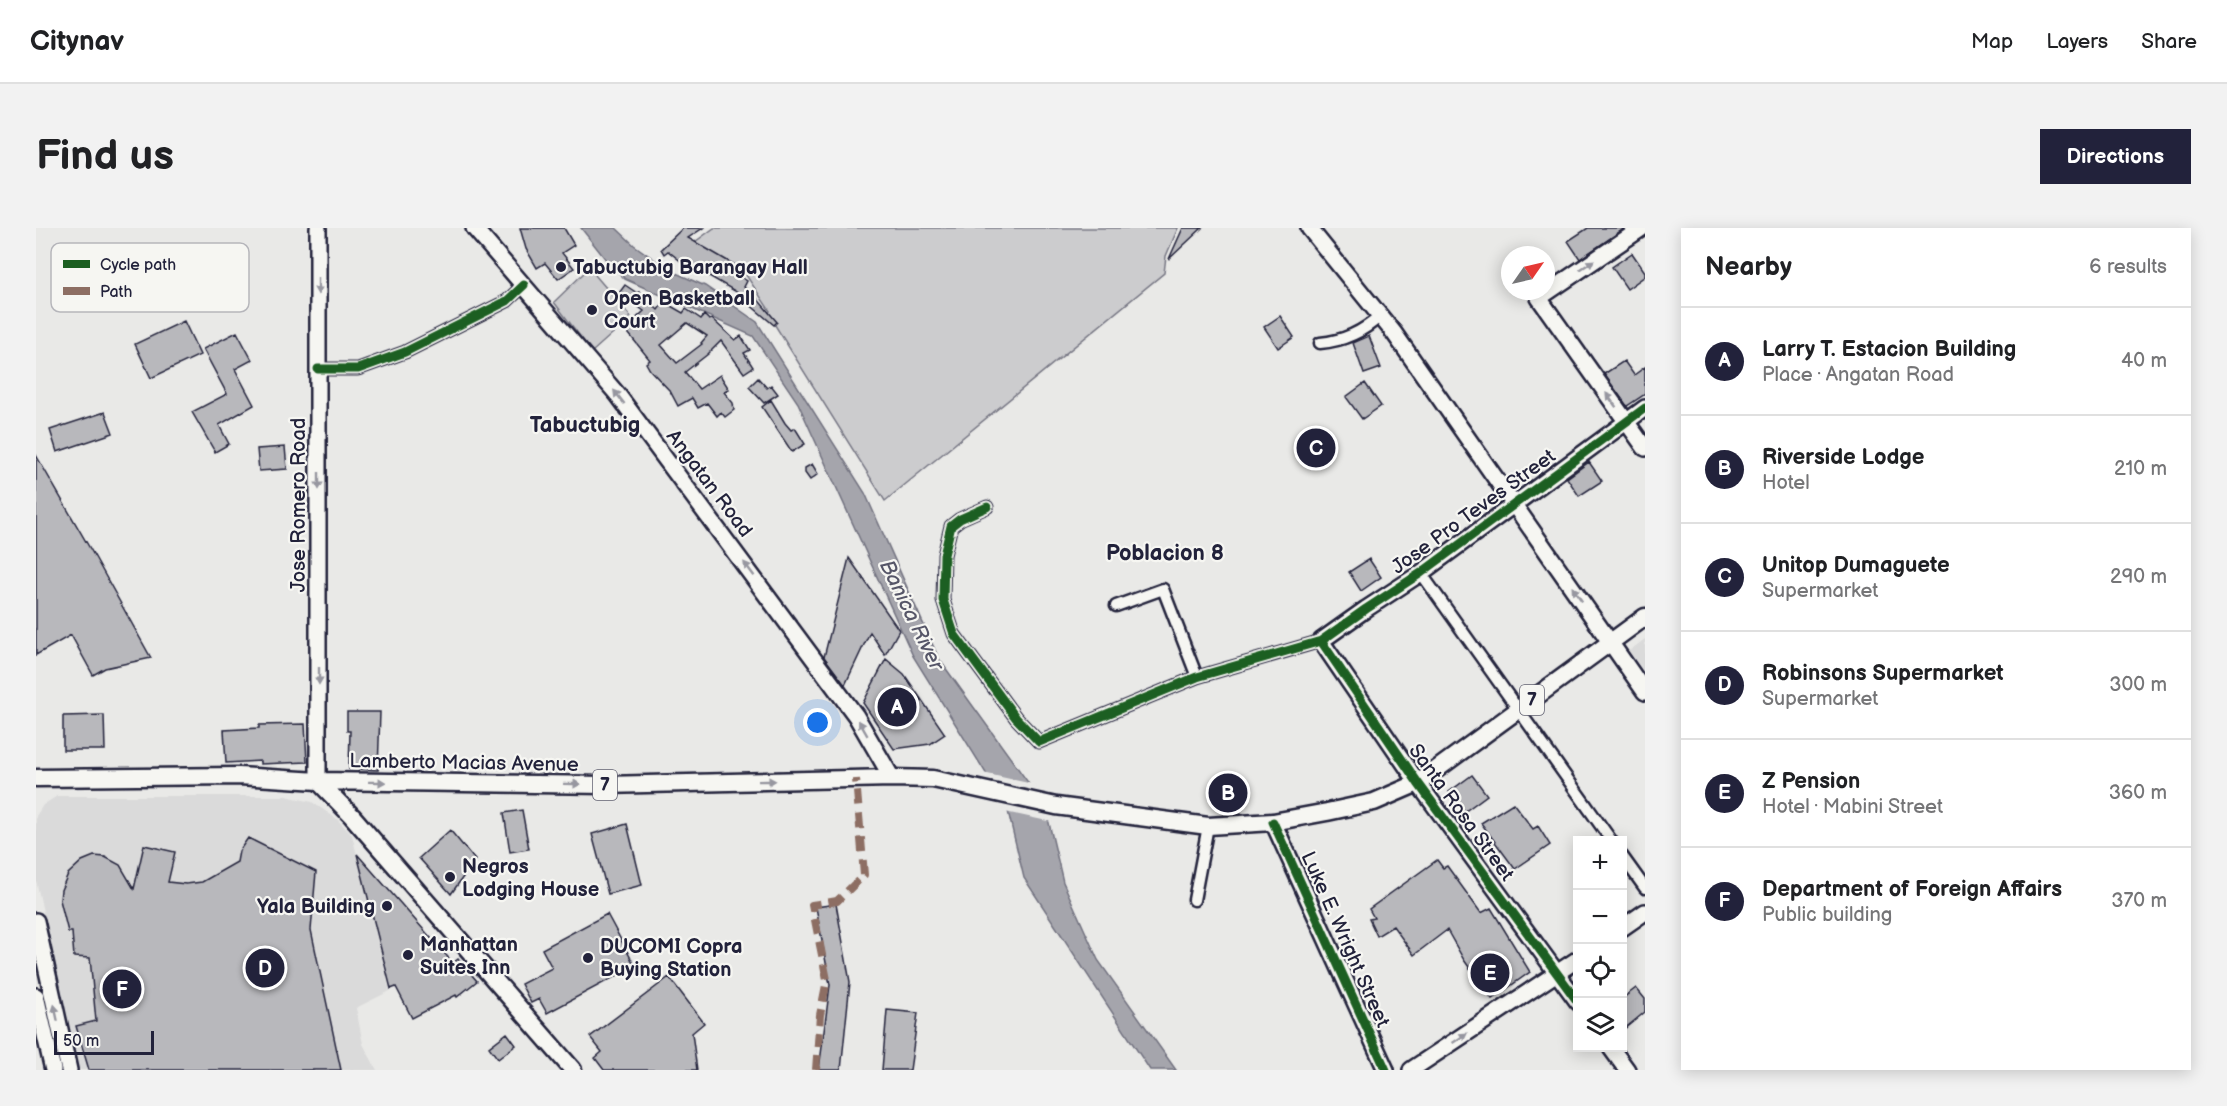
<!DOCTYPE html>
<html lang="en">
<head>
<meta charset="utf-8">
<style>
  :root { --surface:#fff; --page:#f2f2f2; --text:#202124; --muted:#757577; --line:#e0e0e0; --accent:#22223b }
  body { margin:0; font-family:"Balsamiq Sans",sans-serif; background:var(--page); color:var(--text) }
  .controls { position:absolute; right:18px; bottom:18px; display:grid; overflow:hidden; border-radius:0px; box-shadow:0 3px 15px #0003 }
  .controls button { width:54px; height:54px; display:grid; place-items:center; padding:0; border:0; border-bottom:2px solid var(--line); background:var(--surface); color:var(--text); font:30px sans-serif }
  .compass { position:absolute; left:1465px; top:18px; width:54px; height:54px; border-radius:50%; background:var(--surface); box-shadow:0 3px 15px #0003; rotate:56deg }
  .scale { position:absolute; left:18px; bottom:15px; width:100px; box-sizing:border-box; padding-left:6px; border:3px solid #22223b; border-top:0; font-size:16px; line-height:21px; white-space:nowrap; color:#22223b; -webkit-text-stroke:4px #f6f6f2; paint-order:stroke }
  .you { position:absolute; left:782px; top:495px; width:21px; height:21px; margin:-15px; border:4px solid #fff; border-radius:50%; background:#1a73e8; box-shadow:0 0 0 9px #1a73e833 }
  .badge { display:grid; place-items:center; width:39px; height:39px; border-radius:50%; background:var(--accent); color:#fff; font-size:20px; font-weight:700 }
  .pin { position:absolute; translate:-50% -50%; border:3px solid #fff; box-shadow:0 2px 6px #0006 }
  .list { margin:0; padding:0; list-style:none }
  h2 { display:flex; justify-content:space-between; align-items:center; height:78px; margin:0; padding:0 24px; font-size:26px }
  h2 small { font-size:20px; font-weight:400; color:var(--muted) }
  .list li { display:grid; grid-template-columns:39px 1fr auto; gap:18px; align-items:center; box-sizing:border-box; height:108px; padding:0 24px; border-top:2px solid var(--line) }
  .list b { display:block; font-size:22px; white-space:nowrap }
  .list p { margin:0; font-size:20px; white-space:nowrap; color:var(--muted) }
  .list em { font-size:20px; font-style:normal; color:var(--muted) }
  .icon { flex:none; width:33px; height:33px; fill:none; stroke:currentColor; stroke-width:2; stroke-linecap:round; stroke-linejoin:round }
  .map { position:relative; flex:none; width:1609px; height:842px; overflow:hidden; border-radius:0px }
  header { display:flex; align-items:center; gap:36px; box-sizing:border-box; height:84px; padding:0 30px; background:var(--surface); border-bottom:2px solid var(--line) }
  header strong { font-size:28px }
  nav { display:flex; gap:33px; margin-inline-start:auto; font-size:21px }
  .intro { display:flex; align-items:center; justify-content:space-between; box-sizing:border-box; height:144px; padding:0 36px }
  h1 { margin:0; font-size:42px }
  .button { padding:15px 27px; border-radius:0px; background:var(--accent); color:#fff; font-size:21px; font-weight:700 }
  main { display:flex; gap:36px; padding:0 36px }
  aside { flex:1; background:var(--surface); border-radius:0px; box-shadow:0 3px 15px #0003 }
  .map>svg:first-child { display:block }
  .built { fill:#dadada }
  .green { fill:#ccccce; stroke:#777784; stroke-width:1.5 }
  .water { fill:#a5a5ac; stroke:#71717f; stroke-width:1.5 }
  .pier { fill:#e9e9e7 }
  .building { fill:#b8b8bc; stroke:#22223b; stroke-width:1.5; fill-rule:evenodd }
  .lines { fill:none; stroke-linecap:round; stroke-linejoin:round }
  .street-casing { stroke:#22223b; stroke-width:15 }
  .secondary-casing { stroke:#22223b; stroke-width:20 }
  .primary-casing { stroke:#22223b; stroke-width:21 }
  .street { stroke:#f6f6f2; stroke-width:10 }
  .secondary { stroke:#f6f6f2; stroke-width:15 }
  .primary { stroke:#f6f6f2; stroke-width:16 }
  .quiet { stroke:#8d6e63; stroke-width:8; stroke-dasharray:15 8; stroke-linecap:butt }
  .cycleway-casing { stroke:#f6f6f2; stroke-width:13 }
  .cycleway { stroke:#1b5e20; stroke-width:9 }
  .oneway { fill:#9797a0 }
  .poi-dot { fill:#22223b; stroke:#f6f6f2; stroke-width:2 }
  .labels { text-anchor:middle; stroke-width:4.5; stroke-linejoin:round; paint-order:stroke }
  .shield { fill:#f6f6f2; stroke:#626272; stroke-width:1.5 }
  .shield-label { font-size:18px; font-weight:bold; fill:#22223b }
  .poi-label { font-size:20px; font-weight:bold; fill:#22223b; stroke:#f6f6f2; text-anchor:start }
  .street-label { font-size:20px; fill:#22223b; stroke:#f6f6f2 }
  .water-label { font-size:21px; font-style:italic; fill:#565668; stroke:#f6f6f2 }
  .quarter-label { font-size:22px; font-weight:bold; fill:#22223b; stroke:#f6f6f2 }
  .key { fill:#f6f6f2; stroke:#b6b6bb; stroke-width:1.5 }
  .key-label { font-size:16px; fill:#22223b }
</style>
</head>
<body>
<header>
<strong>Citynav</strong>
<nav><a>Map</a><a>Layers</a><a>Share</a></nav>
</header>
<div class="intro"><h1>Find us</h1><a class="button">Directions</a></div>
<main>
<div class="map">
<svg width="1609" height="842" viewBox="0 0 1609 842">
  <rect width="100%" height="100%" fill="#e9e9e7"/>
  <filter id="ink" filterUnits="userSpaceOnUse"><feTurbulence type="fractalNoise" baseFrequency=".0167" numOctaves="2"/><feDisplacementMap in="SourceGraphic" scale="12" xChannelSelector="R" yChannelSelector="G"/><feConvolveMatrix kernelMatrix="1 2 1 2 8 2 1 2 1" color-interpolation-filters="sRGB"/></filter>
  <g filter="url(#ink)">
    <!-- built -->
    <path class="built" d="M 1609,411 L 1609,445 L 1593,423 Z
      M 21,568 L 250,568 L 276,574 L 301,591 L 316,607 L 354,763 L 320,780 L 327,816 L 341,842 L 42,842 L 0,652 L 0,588 L 7,577 Z"/>
    <!-- green -->
    <path class="green" d="M 678,0 L 1142,0 L 1130,28 L 1128,45 L 849,273 L 732,86 L 734,83 L 706,41 L 659,14 Z
      M 553,40 L 595,89 L 556,124 L 518,74 Z"/>
    <!-- water -->
    <path class="water" d="M 545,0 L 580,0 L 598,17 L 633,42 L 669,58 L 721,94 L 829,265 L 903,431 L 1009,578 L 1027,654 L 1062,732 L 1140,842 L 1114,842 L 988,650 L 971,579 L 877,428 L 762,175 L 717,108 L 589,51 L 571,33 Z"/>
    <!-- pier -->
    <path class="pier" d="M 947,545 L 997,556 L 1012,577 L 1016,594 L 969,584 Z"/>
    <!-- building -->
    <path class="building" d="M 484,0 L 528,0 L 538,17 L 526,25 L 538,40 L 522,51 L 509,35 L 501,40 L 490,21 Z
      M 647,0 L 667,0 L 652,10 L 702,39 L 699,45 L 711,53 L 708,59 L 719,67 L 713,75 L 699,63 L 673,48 L 675,45 L 654,37 L 652,39 L 632,23 L 628,26 L 625,21 Z
      M 1147,0 L 1166,0 L 1133,31 Z
      M 1552,0 L 1589,0 L 1544,31 L 1532,13 Z
      M 1596,25 L 1609,44 L 1609,48 L 1591,61 L 1576,39 Z
      M 589,57 L 601,65 L 603,64 L 622,82 L 628,74 L 647,85 L 650,81 L 665,91 L 668,87 L 673,92 L 676,91 L 699,112 L 705,108 L 714,122 L 708,125 L 717,139 L 708,145 L 685,113 L 672,126 L 649,144 L 663,161 L 684,147 L 693,161 L 688,164 L 697,175 L 698,182 L 689,189 L 685,184 L 681,188 L 671,175 L 662,180 L 656,170 L 642,178 L 634,163 L 614,142 L 610,135 L 614,132 L 589,101 L 608,83 L 583,65 ZM 651,95 L 671,108 L 665,115 L 666,116 L 641,135 L 625,117 Z
      M 719,68 L 741,94 L 738,97 L 713,76 Z
      M 1244,88 L 1258,109 L 1242,120 L 1228,99 Z
      M 148,93 L 164,127 L 115,150 L 99,116 Z
      M 201,104 L 216,132 L 199,141 L 218,177 L 183,197 L 193,216 L 179,224 L 156,184 L 191,166 L 167,121 Z
      M 1333,108 L 1345,140 L 1328,146 L 1317,115 Z
      M 1588,133 L 1598,147 L 1609,139 L 1609,166 L 1591,178 L 1568,146 Z
      M 722,150 L 731,160 L 735,157 L 742,166 L 728,175 L 713,159 Z
      M 1329,155 L 1345,178 L 1326,191 L 1310,169 Z
      M 735,172 L 749,195 L 755,202 L 759,200 L 769,216 L 756,224 L 726,179 Z
      M 69,184 L 77,205 L 21,224 L 14,202 Z
      M 249,219 L 251,241 L 223,243 L 221,221 Z
      M 0,227 L 60,331 L 115,430 L 69,440 L 57,447 L 35,407 L 0,427 Z
      M 1553,234 L 1566,253 L 1543,268 L 1531,250 Z
      M 776,236 L 782,246 L 774,252 L 769,245 L 769,240 Z
      M 813,330 L 863,402 L 849,427 L 834,404 L 809,457 L 788,429 Z
      M 1333,331 L 1345,349 L 1325,363 L 1313,344 Z
      M 850,431 L 868,446 L 909,506 L 894,516 L 858,521 L 827,475 Z
      M 311,484 L 344,484 L 342,542 L 313,541 L 314,503 L 311,503 Z
      M 68,487 L 69,522 L 27,522 L 27,488 Z
      M 269,496 L 271,534 L 224,536 L 224,533 L 190,535 L 188,502 L 223,500 L 223,497 Z
      M 1436,547 L 1451,567 L 1428,584 L 1413,564 Z
      M 1477,575 L 1497,601 L 1502,598 L 1514,617 L 1479,641 L 1445,595 Z
      M 486,582 L 493,621 L 474,624 L 468,585 Z
      M 591,596 L 606,657 L 572,666 L 556,606 Z
      M 414,602 L 439,632 L 415,666 L 383,630 Z
      M 212,610 L 280,644 L 275,702 L 305,842 L 53,842 L 40,798 L 60,793 L 54,730 L 38,729 L 36,704 L 32,704 L 24,672 L 25,662 L 32,646 L 46,633 L 58,628 L 69,629 L 84,637 L 98,661 L 108,617 L 139,624 L 132,654 L 150,656 L 166,654 L 201,634 L 203,623 Z
      M 321,626 L 417,735 L 422,731 L 441,753 L 421,769 L 420,767 L 376,790 L 360,759 L 355,761 Z
      M 1401,632 L 1407,640 L 1411,638 L 1445,685 L 1455,680 L 1494,744 L 1456,771 L 1428,732 L 1411,702 L 1378,727 L 1357,698 L 1341,708 L 1333,691 L 1338,690 L 1333,681 Z
      M 800,676 L 814,754 L 805,842 L 783,842 L 794,757 L 780,679 Z
      M 571,686 L 599,738 L 511,785 L 503,771 L 495,775 L 485,756 L 516,740 L 506,721 Z
      M 633,749 L 668,795 L 656,805 L 661,842 L 568,842 L 559,830 L 566,824 L 554,809 Z
      M 1600,760 L 1609,771 L 1609,784 L 1587,802 L 1587,770 Z
      M 851,782 L 882,785 L 874,842 L 846,842 Z
      M 471,805 L 480,817 L 462,831 L 453,819 Z"/>
    <g class="lines">
      <!-- street casing -->
      <g class="street-casing">
        <path id="street" d="M 1284,115 C 1307,113 1327,104 1344,88
          M 282,141 L 322,141 L 369,124 L 471,73 L 488,57
          M 951,279 L 924,291 L 915,298 L 908,327 L 907,372 L 918,406 L 980,490 L 1003,514 L 1161,449 L 1285,413
          M 1385,345 L 1575,612
          M 1080,378 L 1127,361 L 1161,449
          M 1586,628 L 1609,660
          M 1158,672 L 1172,598"/>
      </g>
      <!-- secondary casing -->
      <g class="secondary-casing">
        <path id="secondary" d="M 282,0 L 282,553
          M 438,0 L 582,167 L 820,488 L 856,550
          M 1273,0 L 1358,105 L 1609,464
          M 1606,0 L 1503,70 L 1609,220
          M 1237,594 L 1350,842
          M 0,693 L 33,842
          M 1586,700 L 1609,684
          M 0,768 L 17,842
          M 1542,774 L 1382,555 L 1285,413 L 1330,381 L 1385,345 L 1609,180
          M 1575,820 L 1591,842
          M 1375,842 L 1542,731"/>
      </g>
      <!-- primary casing -->
      <g class="primary-casing">
        <path id="primary" d="M 0,550 L 203,548 L 282,553 L 569,557 L 856,550 L 897,551 L 1020,578 L 1172,598 L 1237,594 L 1291,584 L 1338,574 L 1382,555 L 1609,389
          M 282,553 L 316,588 L 537,842"/>
      </g>
      <!-- street -->
      <use href="#street" class="street"/>
      <!-- secondary -->
      <use href="#secondary" class="secondary"/>
      <!-- primary -->
      <use href="#primary" class="primary"/>
      <!-- quiet -->
      <path class="quiet" d="M 780,842 L 784,787 L 791,752 L 776,677 L 801,673 L 828,647 L 820,551"/>
      <!-- cycleway casing -->
      <g class="cycleway-casing">
        <path id="cycleway" d="M 282,141 L 322,141 L 369,124 L 471,73 L 488,57
          M 951,279 L 924,291 L 915,298 L 908,327 L 907,372 L 918,406 L 980,490 L 1003,514 L 1161,449 L 1285,413 L 1330,381 L 1385,345 L 1609,180
          M 1285,413 L 1382,555 L 1542,774
          M 1237,594 L 1350,842"/>
      </g>
      <!-- cycleway -->
      <use href="#cycleway" class="cycleway"/>
    </g>
    <!-- one-way arrows -->
    <defs><path id="oneway-solid" d="M-6-.8H1V-3.2L6.5 0L1 3.2V.8H-6Z" transform="scale(1.5)"/></defs>
    <g class="oneway">
      <use href="#oneway-solid" transform="translate(1551 37) rotate(-34)"/>
      <use href="#oneway-solid" transform="translate(282 58) rotate(90)"/>
      <use href="#oneway-solid" transform="translate(583 169) rotate(-128)"/>
      <use href="#oneway-solid" transform="translate(1575 172) rotate(-126)"/>
      <use href="#oneway-solid" transform="translate(283 253) rotate(90)"/>
      <use href="#oneway-solid" transform="translate(713 341) rotate(-127)"/>
      <use href="#oneway-solid" transform="translate(1541 366) rotate(-125)"/>
      <use href="#oneway-solid" transform="translate(283 448) rotate(90)"/>
      <use href="#oneway-solid" transform="translate(827 500) rotate(-120)"/>
      <use href="#oneway-solid" transform="translate(731 553) rotate(-1)"/>
      <use href="#oneway-solid" transform="translate(341 554) rotate(1)"/>
      <use href="#oneway-solid" transform="translate(536 556) rotate(1)"/>
      <use href="#oneway-solid" transform="translate(20 785) rotate(-102)"/>
      <use href="#oneway-solid" transform="translate(1424 810) rotate(-34)"/>
    </g>
  </g>
  <!-- markers -->
  <g class="poi-dot">
    <circle cx="525" cy="39" r="6"/>
    <circle cx="556" cy="82" r="6"/>
    <circle cx="414" cy="649" r="6"/>
    <circle cx="351" cy="678" r="6"/>
    <circle cx="372" cy="727" r="6"/>
    <circle cx="552" cy="730" r="6"/>
  </g>
  <g class="labels">
    <!-- shield labels -->
    <g class="shield">
      <rect x="1484" y="457" width="24" height="30" rx="4.5"/>
      <rect x="557" y="542" width="24" height="30" rx="4.5"/>
    </g>
    <g class="shield-label">
      <text x="1496" y="478">7</text>
      <text x="569" y="563">7</text>
    </g>
    <!-- poi labels -->
    <g class="poi-label">
      <text x="537" y="46">Tabuctubig Barangay Hall</text>
      <text x="568" y="77">Open Basketball<tspan x="568" dy="23">Court</tspan></text>
      <text x="426" y="645">Negros<tspan x="426" dy="23">Lodging House</tspan></text>
      <text x="339" y="685" text-anchor="end">Yala Building</text>
      <text x="384" y="723">Manhattan<tspan x="384" dy="23">Suites Inn</tspan></text>
      <text x="564" y="725">DUCOMI Copra<tspan x="564" dy="23">Buying Station</tspan></text>
    </g>
    <!-- street labels -->
    <g class="street-label">
      <text transform="translate(674 255) rotate(53)" y="7">Angatan Road</text>
      <text transform="translate(262 277) rotate(-90)" y="7">Jose Romero Road</text>
      <text transform="translate(1437 283) rotate(-36)" y="7">Jose Pro Teves Street</text>
      <text transform="translate(428 534) rotate(1)" y="7">Lamberto Macias Avenue</text>
      <text transform="translate(1426 584) rotate(54)" y="7">Santa Rosa Street</text>
      <text transform="translate(1310 711) rotate(66)" y="7">Luke E. Wright Street</text>
    </g>
    <!-- water labels -->
    <g class="water-label">
      <text transform="translate(876 387) rotate(64)" y="7">Banica River</text>
    </g>
    <!-- quarter labels -->
    <g class="quarter-label">
      <text x="549" y="204">Tabuctubig</text>
      <text x="1129" y="332">Poblacion 8</text>
    </g>
  </g>
  <!-- legend -->
  <rect x="15" y="15" width="198" height="69" rx="9" class="key"/>
  <rect x="27" y="32" width="27" height="8" fill="#1b5e20"/>
  <rect x="27" y="59" width="27" height="8" fill="#8d6e63"/>
  <g class="key-label">
    <text x="64" y="42">Cycle path</text>
    <text x="64" y="69">Path</text>
  </g>
</svg>
<div class="controls">
<button>+</button>
<button>−</button>
<button><svg class="icon" aria-label="locate" viewBox="0 0 24 24"><circle cx="12" cy="12" r="6"/><path d="M12 2v4M12 18v4M2 12h4M18 12h4"/></svg></button>
<button><svg class="icon" aria-label="layers" viewBox="0 0 24 24"><path d="M12 4l9 5-9 5-9-5zM3 14l9 5 9-5"/></svg></button>
</div>
<svg class="compass" viewBox="-18 -18 36 36"><path d="M0-13l5 13h-10z" fill="#e53935"/><path d="M0 13l5-13h-10z" fill="#757577"/></svg>
<div class="scale">50 m</div>
<div class="you"></div>
<div class="pin badge" style="left:861px;top:479px">A</div>
<div class="pin badge" style="left:1192px;top:565px">B</div>
<div class="pin badge" style="left:1280px;top:220px">C</div>
<div class="pin badge" style="left:229px;top:740px">D</div>
<div class="pin badge" style="left:1454px;top:745px">E</div>
<div class="pin badge" style="left:86px;top:761px">F</div>
</div>
<aside>
<h2>Nearby<small>6 results</small></h2>
<ul class="list">
<li><span class="badge">A</span><div><b>Larry T. Estacion Building</b><p>Place · Angatan Road</p></div><em>40 m</em></li>
<li><span class="badge">B</span><div><b>Riverside Lodge</b><p>Hotel</p></div><em>210 m</em></li>
<li><span class="badge">C</span><div><b>Unitop Dumaguete</b><p>Supermarket</p></div><em>290 m</em></li>
<li><span class="badge">D</span><div><b>Robinsons Supermarket</b><p>Supermarket</p></div><em>300 m</em></li>
<li><span class="badge">E</span><div><b>Z Pension</b><p>Hotel · Mabini Street</p></div><em>360 m</em></li>
<li><span class="badge">F</span><div><b>Department of Foreign Affairs</b><p>Public building</p></div><em>370 m</em></li>
</ul>
</aside>
</main>
</body>
</html>
